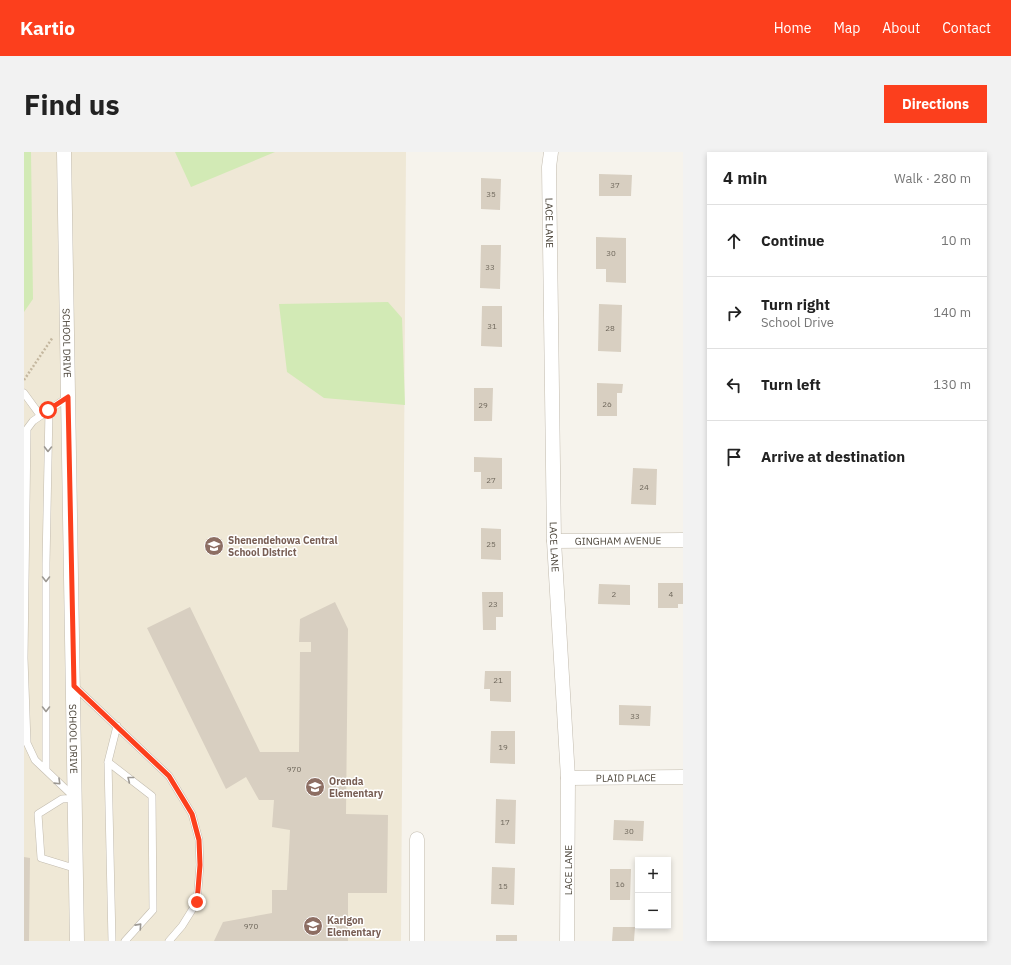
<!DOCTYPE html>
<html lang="en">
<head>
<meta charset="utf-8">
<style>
  :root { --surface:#fff; --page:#f2f2f2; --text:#222; --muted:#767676; --line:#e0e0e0; --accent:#fc3f1d }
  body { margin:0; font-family:"IBM Plex Sans",sans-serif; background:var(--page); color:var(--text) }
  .controls { position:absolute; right:12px; bottom:12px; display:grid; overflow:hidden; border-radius:0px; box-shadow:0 2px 6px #0003 }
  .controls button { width:36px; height:36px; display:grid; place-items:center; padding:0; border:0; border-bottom:1px solid var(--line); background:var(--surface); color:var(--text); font:20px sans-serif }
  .stop { position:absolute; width:12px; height:12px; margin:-9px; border:3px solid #fc3f1d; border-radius:50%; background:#fff }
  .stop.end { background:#fc3f1d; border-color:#fff; box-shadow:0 1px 4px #0008 }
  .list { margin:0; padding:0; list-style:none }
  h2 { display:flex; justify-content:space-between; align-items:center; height:52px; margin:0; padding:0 16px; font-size:17px }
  h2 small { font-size:13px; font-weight:400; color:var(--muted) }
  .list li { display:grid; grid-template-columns:26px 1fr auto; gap:12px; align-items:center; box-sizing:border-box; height:72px; padding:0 16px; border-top:1px solid var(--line) }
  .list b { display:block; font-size:15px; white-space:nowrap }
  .list p { margin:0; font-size:13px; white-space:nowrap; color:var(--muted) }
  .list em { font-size:13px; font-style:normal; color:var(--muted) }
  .icon { flex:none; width:22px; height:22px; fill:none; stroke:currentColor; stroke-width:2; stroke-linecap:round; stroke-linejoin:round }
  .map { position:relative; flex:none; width:659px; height:789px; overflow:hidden; border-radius:0px }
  header { display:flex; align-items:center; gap:24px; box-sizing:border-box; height:56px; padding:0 20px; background:var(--accent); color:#fff }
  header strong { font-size:19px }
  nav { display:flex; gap:22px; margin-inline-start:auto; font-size:14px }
  .intro { display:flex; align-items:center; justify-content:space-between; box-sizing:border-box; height:96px; padding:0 24px }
  h1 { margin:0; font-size:28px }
  .button { padding:10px 18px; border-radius:0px; background:var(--accent); color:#fff; font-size:14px; font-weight:700 }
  main { display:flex; gap:24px; padding:0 24px }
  aside { flex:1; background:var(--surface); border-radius:0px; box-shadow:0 2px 6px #0003 }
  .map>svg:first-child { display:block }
  .education { fill:#efe8d6 }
  .green { fill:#d2eab5 }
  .building { fill:#d8cfc1 }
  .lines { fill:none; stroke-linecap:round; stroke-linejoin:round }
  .lane-casing { stroke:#c2bbae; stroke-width:8 }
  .street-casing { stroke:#c2bbae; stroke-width:15 }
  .path { stroke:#c4b79f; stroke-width:2.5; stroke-dasharray:2 2; stroke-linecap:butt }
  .lane { stroke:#fff; stroke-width:7 }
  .street { stroke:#fff; stroke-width:14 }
  .oneway { stroke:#9c9892 }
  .route { stroke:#fc3f1d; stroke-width:5 }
  .labels { text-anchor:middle; stroke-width:3; stroke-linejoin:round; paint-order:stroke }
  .number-label { font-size:8px; fill:#6e675b }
  .street-label { font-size:10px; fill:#4b4439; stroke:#fff }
  .education-label { font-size:10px; font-weight:bold; fill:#785e54; stroke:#fff; text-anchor:start }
</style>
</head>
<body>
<header>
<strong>Kartio</strong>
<nav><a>Home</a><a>Map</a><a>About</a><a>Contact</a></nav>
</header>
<div class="intro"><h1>Find us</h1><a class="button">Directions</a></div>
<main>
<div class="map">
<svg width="659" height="789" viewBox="0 0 659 789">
  <rect width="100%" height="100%" fill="#f6f3ec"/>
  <!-- education -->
  <path class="education" d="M 0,0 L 382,0 L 377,789 L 0,789 Z"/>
  <!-- green -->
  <path class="green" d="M 0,0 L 7,0 L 9,147 L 0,160 Z
    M 151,0 L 251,0 L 167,35 Z
    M 364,150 L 378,166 L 381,253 L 300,246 L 263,220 L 255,152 Z"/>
  <!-- building -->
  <path class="building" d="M 575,22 L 608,23 L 607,44 L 575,44 Z
    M 457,26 L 477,27 L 476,58 L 457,57 Z
    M 572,85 L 602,86 L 602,131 L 582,130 L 582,117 L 572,117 Z
    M 457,93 L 477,93 L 476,137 L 456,136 Z
    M 575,152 L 598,153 L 597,200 L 574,199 Z
    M 458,154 L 478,154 L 478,195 L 457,194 Z
    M 573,231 L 599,232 L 598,241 L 593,241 L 593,264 L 573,264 Z
    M 450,236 L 469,236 L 468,269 L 450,269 Z
    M 450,305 L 478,306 L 478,337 L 457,337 L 457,320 L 450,320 Z
    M 609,316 L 633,317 L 632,353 L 607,352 Z
    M 457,376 L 477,377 L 477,408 L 457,407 Z
    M 634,431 L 659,431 L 659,452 L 654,452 L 654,456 L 634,456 Z
    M 575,432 L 606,433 L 606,453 L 574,452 Z
    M 458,440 L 479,440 L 479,465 L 472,465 L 472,478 L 459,478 Z
    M 311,450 L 324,477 L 322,662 L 364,663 L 363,741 L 324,741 L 324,789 L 190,789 L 199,770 L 248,761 L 248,738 L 263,738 L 266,678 L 248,675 L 250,648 L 235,648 L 222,625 L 202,637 L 123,476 L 166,455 L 236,600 L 275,600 L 276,500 L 287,500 L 287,490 L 275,490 L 276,467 Z
    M 461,519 L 487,519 L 487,550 L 466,549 L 466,537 L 460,537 Z
    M 595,553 L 627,554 L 626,574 L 595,573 Z
    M 467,579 L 491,579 L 491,612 L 466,611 Z
    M 472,647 L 492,648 L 491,692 L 471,691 Z
    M 590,668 L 620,669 L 619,689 L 589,688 Z
    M 0,705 L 6,706 L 5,789 L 0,789 Z
    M 468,715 L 491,716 L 490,753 L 467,752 Z
    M 586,717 L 607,717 L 606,748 L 586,748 Z
    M 589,775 L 611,775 L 610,789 L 588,789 Z
    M 472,783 L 493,783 L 493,789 L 472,789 Z"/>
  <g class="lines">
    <!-- lane casing -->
    <g class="lane-casing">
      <path id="lane" d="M 0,241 L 16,263
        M 44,245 L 9,269 L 3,277 L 0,506 L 3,591 L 11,608 L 49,644
        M 50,534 L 145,624 L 168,662 L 175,688 L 176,713 L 173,750 L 158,774 L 145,789
        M 84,610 L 128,644 L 129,758 L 101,789
        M 22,618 L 22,411 L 25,258
        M 51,646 L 38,647 L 14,662 L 17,706 L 53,717
        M 88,789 L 84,610 L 93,574"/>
    </g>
    <!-- street casing -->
    <g class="street-casing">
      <g id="street">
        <path id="s1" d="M 40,0 L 53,789"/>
        <path id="s2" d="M 527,0 L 525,15 L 530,389 L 544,626 L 543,789"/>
        <path id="s3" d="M 530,389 L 659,388"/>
        <path id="s4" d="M 544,626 L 659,625"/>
        <path d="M 393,687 L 393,789"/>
      </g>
    </g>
    <!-- path -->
    <path class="path" d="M 0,228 L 29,185"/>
    <!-- lane -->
    <use href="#lane" class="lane"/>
    <!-- street -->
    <use href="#street" class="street"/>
  </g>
  <!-- one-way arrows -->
  <defs><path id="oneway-chevron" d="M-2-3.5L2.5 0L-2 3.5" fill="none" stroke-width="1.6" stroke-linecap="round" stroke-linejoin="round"/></defs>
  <g class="oneway">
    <use href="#oneway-chevron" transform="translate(24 297) rotate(91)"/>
    <use href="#oneway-chevron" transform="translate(22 427) rotate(90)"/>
    <use href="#oneway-chevron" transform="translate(22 557) rotate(90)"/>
    <use href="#oneway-chevron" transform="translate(106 627) rotate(-142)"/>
    <use href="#oneway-chevron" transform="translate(34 630) rotate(44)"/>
    <use href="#oneway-chevron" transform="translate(115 774) rotate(-48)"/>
  </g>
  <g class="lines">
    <!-- route -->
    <path class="route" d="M 24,258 L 44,245 L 50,534 L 145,624 L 168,662 L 175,688 L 176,713 L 173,750"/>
  </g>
  <!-- icons -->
  <defs>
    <g id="school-disc" transform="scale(1)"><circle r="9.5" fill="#8d6e63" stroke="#fff"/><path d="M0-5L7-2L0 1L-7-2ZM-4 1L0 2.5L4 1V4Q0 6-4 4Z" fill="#fff"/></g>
  </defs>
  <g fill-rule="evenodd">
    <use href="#school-disc" x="190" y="394"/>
    <use href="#school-disc" x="291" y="635"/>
    <use href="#school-disc" x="289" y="774"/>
  </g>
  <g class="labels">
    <!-- number labels -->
    <g class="number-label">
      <text x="591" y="36">37</text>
      <text x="467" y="45">35</text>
      <text x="587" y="104">30</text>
      <text x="466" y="118">33</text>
      <text x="468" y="177">31</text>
      <text x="586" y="179">28</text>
      <text x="583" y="255">26</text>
      <text x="459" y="256">29</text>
      <text x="467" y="331">27</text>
      <text x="620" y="338">24</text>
      <text x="467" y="395">25</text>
      <text x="590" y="445">2</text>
      <text x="647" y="445">4</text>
      <text x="469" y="455">23</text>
      <text x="474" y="531">21</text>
      <text x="611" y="567">33</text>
      <text x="479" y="598">19</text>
      <text x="270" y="620">970</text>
      <text x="481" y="673">17</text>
      <text x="605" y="682">30</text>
      <text x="596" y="735">16</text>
      <text x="479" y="737">15</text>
      <text x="227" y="777">970</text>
    </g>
    <!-- street labels -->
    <g class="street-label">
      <text dy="4" stroke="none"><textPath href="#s2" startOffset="71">LACE LANE</textPath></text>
      <text dy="4" stroke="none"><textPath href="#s1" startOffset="191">SCHOOL DRIVE</textPath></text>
      <text dy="4" stroke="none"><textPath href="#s3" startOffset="64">GINGHAM AVENUE</textPath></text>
      <text dy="4" stroke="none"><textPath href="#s2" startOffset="395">LACE LANE</textPath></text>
      <text dy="4" stroke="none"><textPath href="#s1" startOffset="587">SCHOOL DRIVE</textPath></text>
      <text dy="4" stroke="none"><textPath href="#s4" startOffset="58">PLAID PLACE</textPath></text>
      <text transform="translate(544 718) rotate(-90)" y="4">LACE LANE</text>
    </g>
    <!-- education labels -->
    <g class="education-label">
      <text x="204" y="392">Shenendehowa Central<tspan x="204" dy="12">School District</tspan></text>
      <text x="305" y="633">Orenda<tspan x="305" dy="12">Elementary</tspan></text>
      <text x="303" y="772">Karigon<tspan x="303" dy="12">Elementary</tspan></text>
    </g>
  </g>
</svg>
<div class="controls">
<button>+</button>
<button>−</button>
</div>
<div class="stop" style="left:24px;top:258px"></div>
<div class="stop end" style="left:173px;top:750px"></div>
</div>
<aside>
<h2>4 min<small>Walk · 280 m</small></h2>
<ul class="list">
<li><svg class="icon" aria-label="ahead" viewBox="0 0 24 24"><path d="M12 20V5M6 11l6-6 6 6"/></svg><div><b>Continue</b></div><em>10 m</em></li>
<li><svg class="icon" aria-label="right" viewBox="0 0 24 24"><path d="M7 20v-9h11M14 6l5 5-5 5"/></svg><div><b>Turn right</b><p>School Drive</p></div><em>140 m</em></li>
<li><svg class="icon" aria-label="left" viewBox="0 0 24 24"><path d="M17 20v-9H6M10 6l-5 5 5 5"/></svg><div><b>Turn left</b></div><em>130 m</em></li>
<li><svg class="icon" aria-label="arrive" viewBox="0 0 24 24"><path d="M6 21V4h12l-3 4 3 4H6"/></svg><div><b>Arrive at destination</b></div></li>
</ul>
</aside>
</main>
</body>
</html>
